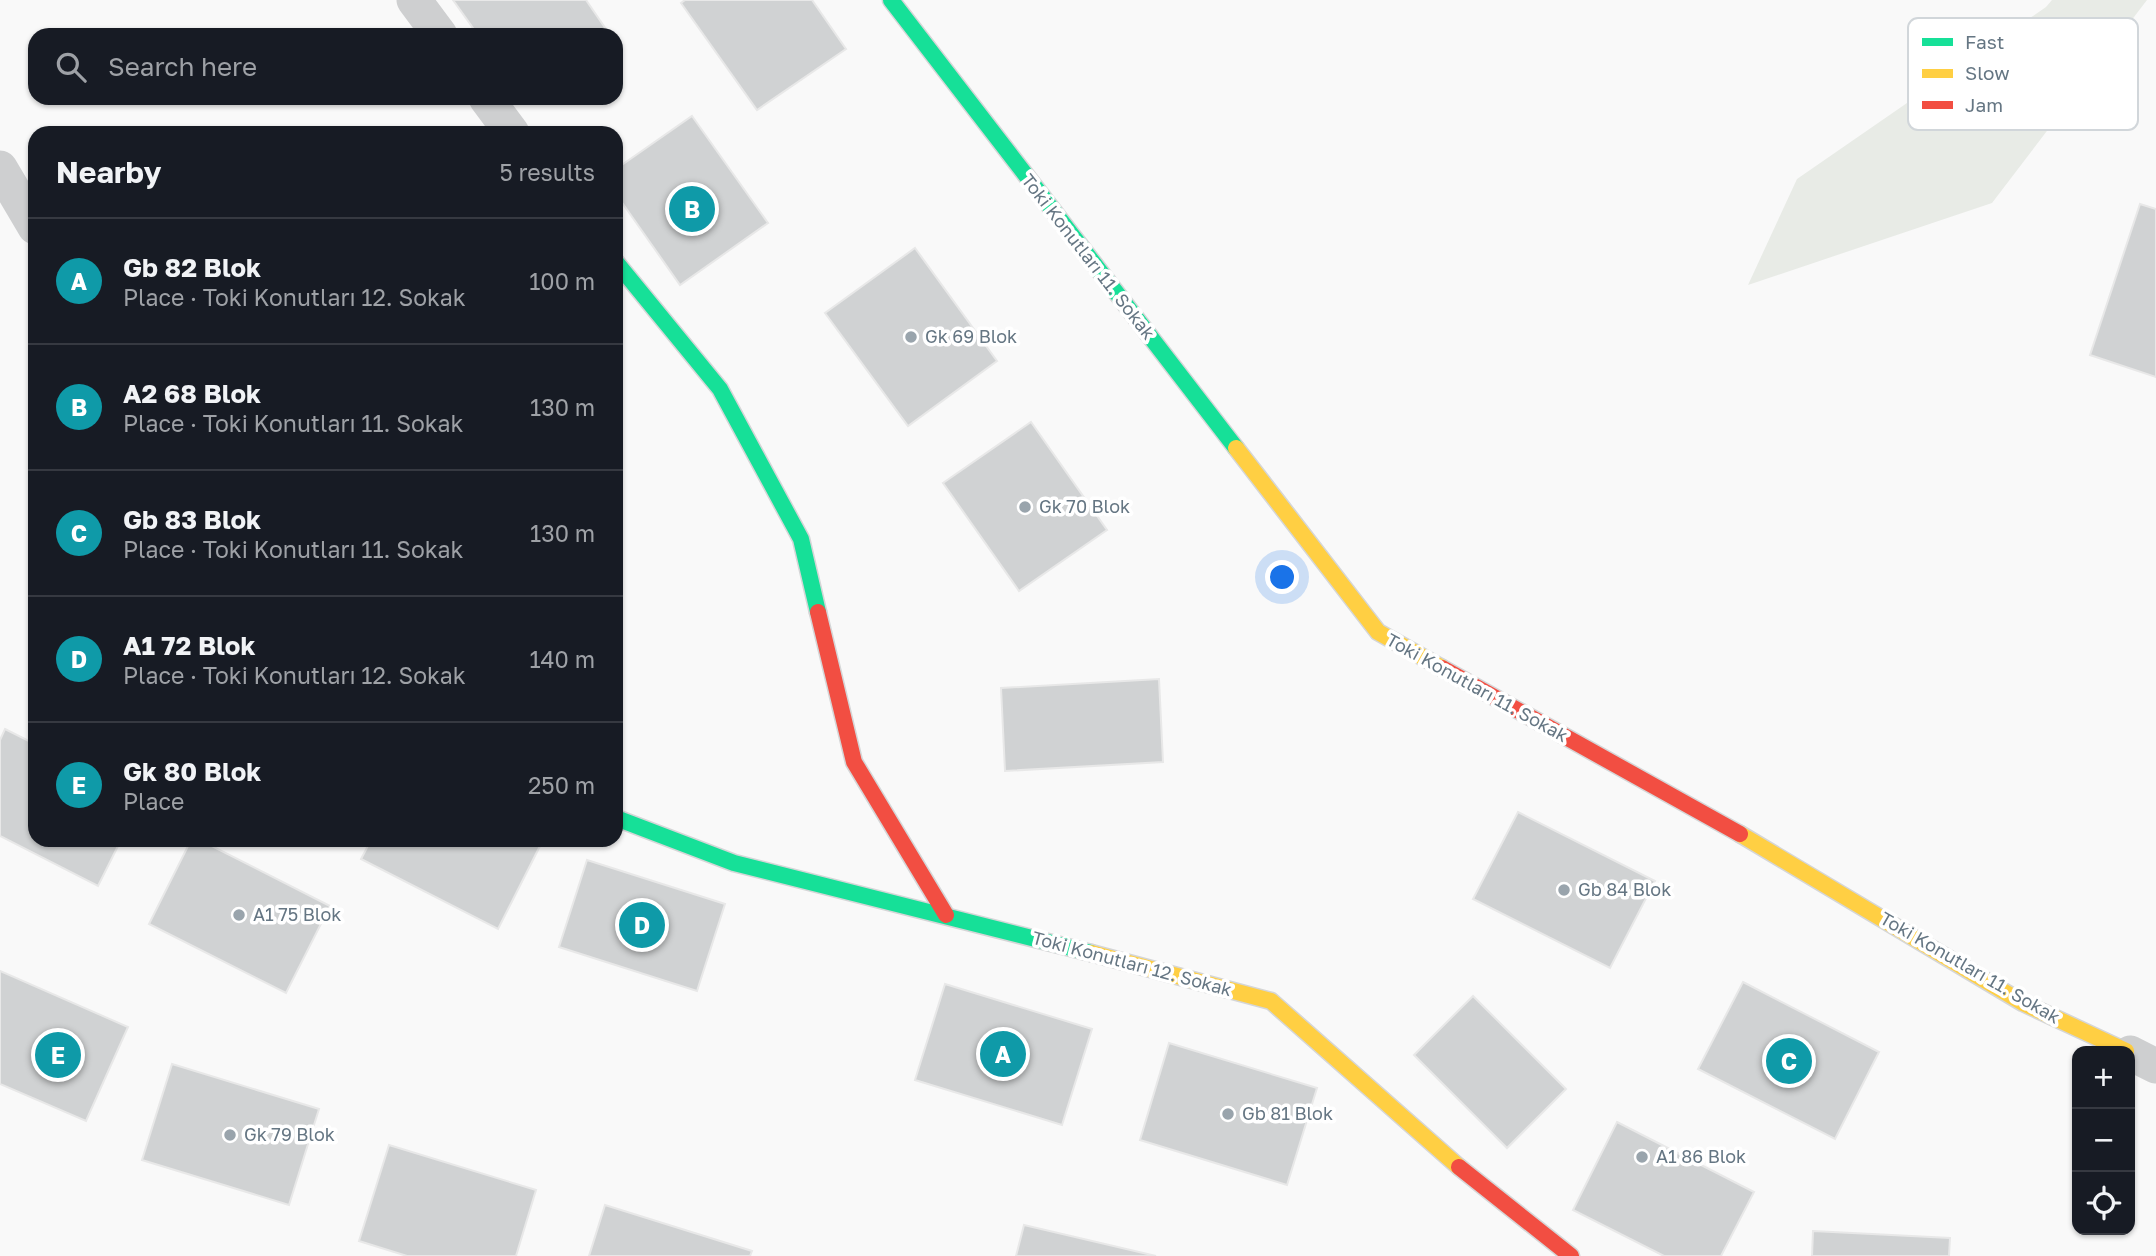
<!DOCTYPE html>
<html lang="en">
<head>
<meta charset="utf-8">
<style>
  :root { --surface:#171b24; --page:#20242c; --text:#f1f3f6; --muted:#9ea1a6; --line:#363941; --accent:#99a4ac }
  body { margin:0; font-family:"Golos Text",sans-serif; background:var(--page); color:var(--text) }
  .controls { position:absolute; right:21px; bottom:21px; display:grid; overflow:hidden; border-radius:14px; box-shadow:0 2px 5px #0004 }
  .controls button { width:63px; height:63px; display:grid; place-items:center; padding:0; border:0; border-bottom:2px solid var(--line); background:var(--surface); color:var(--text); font:35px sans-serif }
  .you { position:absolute; left:1283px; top:578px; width:24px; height:24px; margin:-18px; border:5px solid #fff; border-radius:50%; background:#1a73e8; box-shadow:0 0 0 10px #1a73e833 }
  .badge { display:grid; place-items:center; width:46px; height:46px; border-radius:50%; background:var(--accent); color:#fff; font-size:23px; font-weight:700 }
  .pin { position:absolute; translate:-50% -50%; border:4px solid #fff; box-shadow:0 2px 7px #0006 }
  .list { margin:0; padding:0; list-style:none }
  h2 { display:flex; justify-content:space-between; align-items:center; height:91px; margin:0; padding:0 28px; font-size:30px }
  h2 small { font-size:23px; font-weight:400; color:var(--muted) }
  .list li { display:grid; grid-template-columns:46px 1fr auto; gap:21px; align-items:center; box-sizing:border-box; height:126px; padding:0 28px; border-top:2px solid var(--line) }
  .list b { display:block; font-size:26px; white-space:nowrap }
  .list p { margin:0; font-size:23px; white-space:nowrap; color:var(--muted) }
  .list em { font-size:23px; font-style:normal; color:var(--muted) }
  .icon { flex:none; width:38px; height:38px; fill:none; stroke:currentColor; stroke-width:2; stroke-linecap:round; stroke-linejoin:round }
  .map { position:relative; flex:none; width:2156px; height:1256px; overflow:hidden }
  .search { position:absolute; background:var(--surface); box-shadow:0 2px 5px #0004; left:28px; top:28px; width:595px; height:77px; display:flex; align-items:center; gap:18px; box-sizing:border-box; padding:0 24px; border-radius:21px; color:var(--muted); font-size:26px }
  .panel { position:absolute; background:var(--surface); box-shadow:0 2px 5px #0004; left:28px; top:126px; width:595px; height:721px; border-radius:21px }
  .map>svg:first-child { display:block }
  .green { fill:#e8ebe6 }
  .building { fill:#d0d2d3; stroke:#e8e8e8; stroke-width:2 }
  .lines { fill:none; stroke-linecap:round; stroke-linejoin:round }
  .fast-casing { stroke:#d5d6d7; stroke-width:19 }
  .slow-casing { stroke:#d5d6d7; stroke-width:19 }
  .jam-casing { stroke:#d5d6d7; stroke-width:19 }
  .street { stroke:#cecfd0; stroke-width:35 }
  .fast { stroke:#16e098; stroke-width:16 }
  .slow { stroke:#ffcf43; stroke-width:16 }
  .jam { stroke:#f24e42; stroke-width:16 }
  .poi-dot { fill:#99a4ac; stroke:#fff; stroke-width:2.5 }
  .labels { text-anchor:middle; stroke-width:7; stroke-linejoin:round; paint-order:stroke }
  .street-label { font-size:18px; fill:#657683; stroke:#fff }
  .poi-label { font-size:18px; fill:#657683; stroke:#fff; text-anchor:start }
  .key { fill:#fff; stroke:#d1d6da; stroke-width:2 }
  .key-label { font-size:19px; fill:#657683 }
</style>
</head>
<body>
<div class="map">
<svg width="2156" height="1256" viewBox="0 0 2156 1256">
  <rect width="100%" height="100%" fill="#f9f9f9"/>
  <!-- green -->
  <path class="green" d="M 2052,0 L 2147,0 L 1992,203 L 1748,285 L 1797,179 L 2046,7 Z"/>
  <!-- building -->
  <path class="building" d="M 453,0 L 586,0 L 610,35 L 478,35 Z
    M 685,0 L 812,0 L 846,49 L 757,110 L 681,3 Z
    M 692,116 L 768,223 L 680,285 L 616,194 L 616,169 Z
    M 2140,204 L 2156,209 L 2156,377 L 2090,355 Z
    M 915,248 L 997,361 L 908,426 L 825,313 Z
    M 1031,422 L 1107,530 L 1019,591 L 943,483 Z
    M 1159,679 L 1163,762 L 1005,771 L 1001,688 Z
    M 5,729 L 35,744 L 35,840 L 121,840 L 98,886 L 0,836 L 0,740 Z
    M 1518,812 L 1655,881 L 1610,968 L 1473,899 Z
    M 191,840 L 200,840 L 330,906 L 286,993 L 149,924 Z
    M 371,840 L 539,840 L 542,842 L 498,929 L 361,859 Z
    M 587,860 L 725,904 L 697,991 L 559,947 Z
    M 0,971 L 128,1027 L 86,1121 L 0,1084 Z
    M 1743,982 L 1879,1052 L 1835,1139 L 1698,1069 Z
    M 945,984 L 1092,1029 L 1062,1125 L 915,1080 Z
    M 1473,996 L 1566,1089 L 1507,1148 L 1414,1055 Z
    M 1169,1043 L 1317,1088 L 1287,1185 L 1140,1140 Z
    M 172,1064 L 319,1109 L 289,1205 L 142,1160 Z
    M 1617,1122 L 1754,1192 L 1721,1256 L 1664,1256 L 1573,1210 Z
    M 389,1145 L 536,1190 L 516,1256 L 407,1256 L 359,1241 Z
    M 605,1205 L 752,1251 L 750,1256 L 589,1256 Z
    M 1024,1225 L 1156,1256 L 1016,1256 Z
    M 1813,1231 L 1950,1238 L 1949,1256 L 1812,1256 Z"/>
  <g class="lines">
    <!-- fast casing -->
    <g class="fast-casing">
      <path id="fast" d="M 891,0 L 1236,448
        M 616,262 L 720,389 L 801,539 L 818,612
        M 616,818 L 734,863 L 1091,953"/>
    </g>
    <!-- slow casing -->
    <g class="slow-casing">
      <path id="slow" d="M 1236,448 L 1378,632 L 1442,668
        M 1740,834 L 2023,1003 L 2126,1051
        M 1091,953 L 1271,1001 L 1459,1167"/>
    </g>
    <!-- jam casing -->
    <g class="jam-casing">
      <path id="jam" d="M 818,612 L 854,762 L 946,915
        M 1442,668 L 1740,834
        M 1459,1167 L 1571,1256"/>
    </g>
    <!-- street -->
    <path class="street" d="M 414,0 L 440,35
      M 486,98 L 512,133
      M 0,168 L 35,227
      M 2130,1053 L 2156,1066"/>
    <!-- fast -->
    <use href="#fast" class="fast"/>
    <!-- slow -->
    <use href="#slow" class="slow"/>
    <!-- jam -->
    <use href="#jam" class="jam"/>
  </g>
  <!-- markers -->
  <g class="poi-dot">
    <circle cx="911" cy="337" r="7"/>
    <circle cx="1025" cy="507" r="7"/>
    <circle cx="1564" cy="890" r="7"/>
    <circle cx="239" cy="915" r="7"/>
    <circle cx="1228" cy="1114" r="7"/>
    <circle cx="230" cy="1135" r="7"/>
    <circle cx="1642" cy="1157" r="7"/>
  </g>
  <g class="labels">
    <!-- street labels -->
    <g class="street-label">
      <text transform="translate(1088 257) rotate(52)" y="6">Toki Konutları 11. Sokak</text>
      <text transform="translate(1477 688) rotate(29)" y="6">Toki Konutları 11. Sokak</text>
      <text transform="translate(1132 964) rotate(15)" y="6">Toki Konutları 12. Sokak</text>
      <text transform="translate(1970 968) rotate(30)" y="6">Toki Konutları 11. Sokak</text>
    </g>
    <!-- poi labels -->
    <g class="poi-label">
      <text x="925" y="343">Gk 69 Blok</text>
      <text x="1039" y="513">Gk 70 Blok</text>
      <text x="1578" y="896">Gb 84 Blok</text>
      <text x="253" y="921">A1 75 Blok</text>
      <text x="1242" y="1120">Gb 81 Blok</text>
      <text x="244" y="1141">Gk 79 Blok</text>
      <text x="1656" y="1163">A1 86 Blok</text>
    </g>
  </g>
  <!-- legend -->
  <rect x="1908" y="18" width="230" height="112" rx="10" class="key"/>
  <rect x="1922" y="38" width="31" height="8" fill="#16e098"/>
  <rect x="1922" y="69" width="31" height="9" fill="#ffcf43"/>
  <rect x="1922" y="101" width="31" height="8" fill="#f24e42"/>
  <g class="key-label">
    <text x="1965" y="49">Fast</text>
    <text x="1965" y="80">Slow</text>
    <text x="1965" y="112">Jam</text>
  </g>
</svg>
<div class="controls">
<button>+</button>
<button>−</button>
<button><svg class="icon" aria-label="locate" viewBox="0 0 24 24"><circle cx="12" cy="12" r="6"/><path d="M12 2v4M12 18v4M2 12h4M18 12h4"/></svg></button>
</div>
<div class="you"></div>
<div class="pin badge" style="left:1003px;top:1054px;background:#0f9aa8">A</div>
<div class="pin badge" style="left:692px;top:209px;background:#0f9aa8">B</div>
<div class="pin badge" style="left:1789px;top:1061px;background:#0f9aa8">C</div>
<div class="pin badge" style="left:642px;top:925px;background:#0f9aa8">D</div>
<div class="pin badge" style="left:58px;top:1055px;background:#0f9aa8">E</div>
<div class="search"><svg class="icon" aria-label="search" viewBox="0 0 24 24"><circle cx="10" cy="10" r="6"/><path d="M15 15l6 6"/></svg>Search here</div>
<section class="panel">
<h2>Nearby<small>5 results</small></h2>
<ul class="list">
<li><span class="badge" style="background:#0f9aa8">A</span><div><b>Gb 82 Blok</b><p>Place · Toki Konutları 12. Sokak</p></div><em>100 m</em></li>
<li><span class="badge" style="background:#0f9aa8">B</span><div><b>A2 68 Blok</b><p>Place · Toki Konutları 11. Sokak</p></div><em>130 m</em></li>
<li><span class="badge" style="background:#0f9aa8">C</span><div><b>Gb 83 Blok</b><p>Place · Toki Konutları 11. Sokak</p></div><em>130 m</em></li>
<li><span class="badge" style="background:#0f9aa8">D</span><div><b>A1 72 Blok</b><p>Place · Toki Konutları 12. Sokak</p></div><em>140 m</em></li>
<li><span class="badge" style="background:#0f9aa8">E</span><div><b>Gk 80 Blok</b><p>Place</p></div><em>250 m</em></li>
</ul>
</section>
</div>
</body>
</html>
